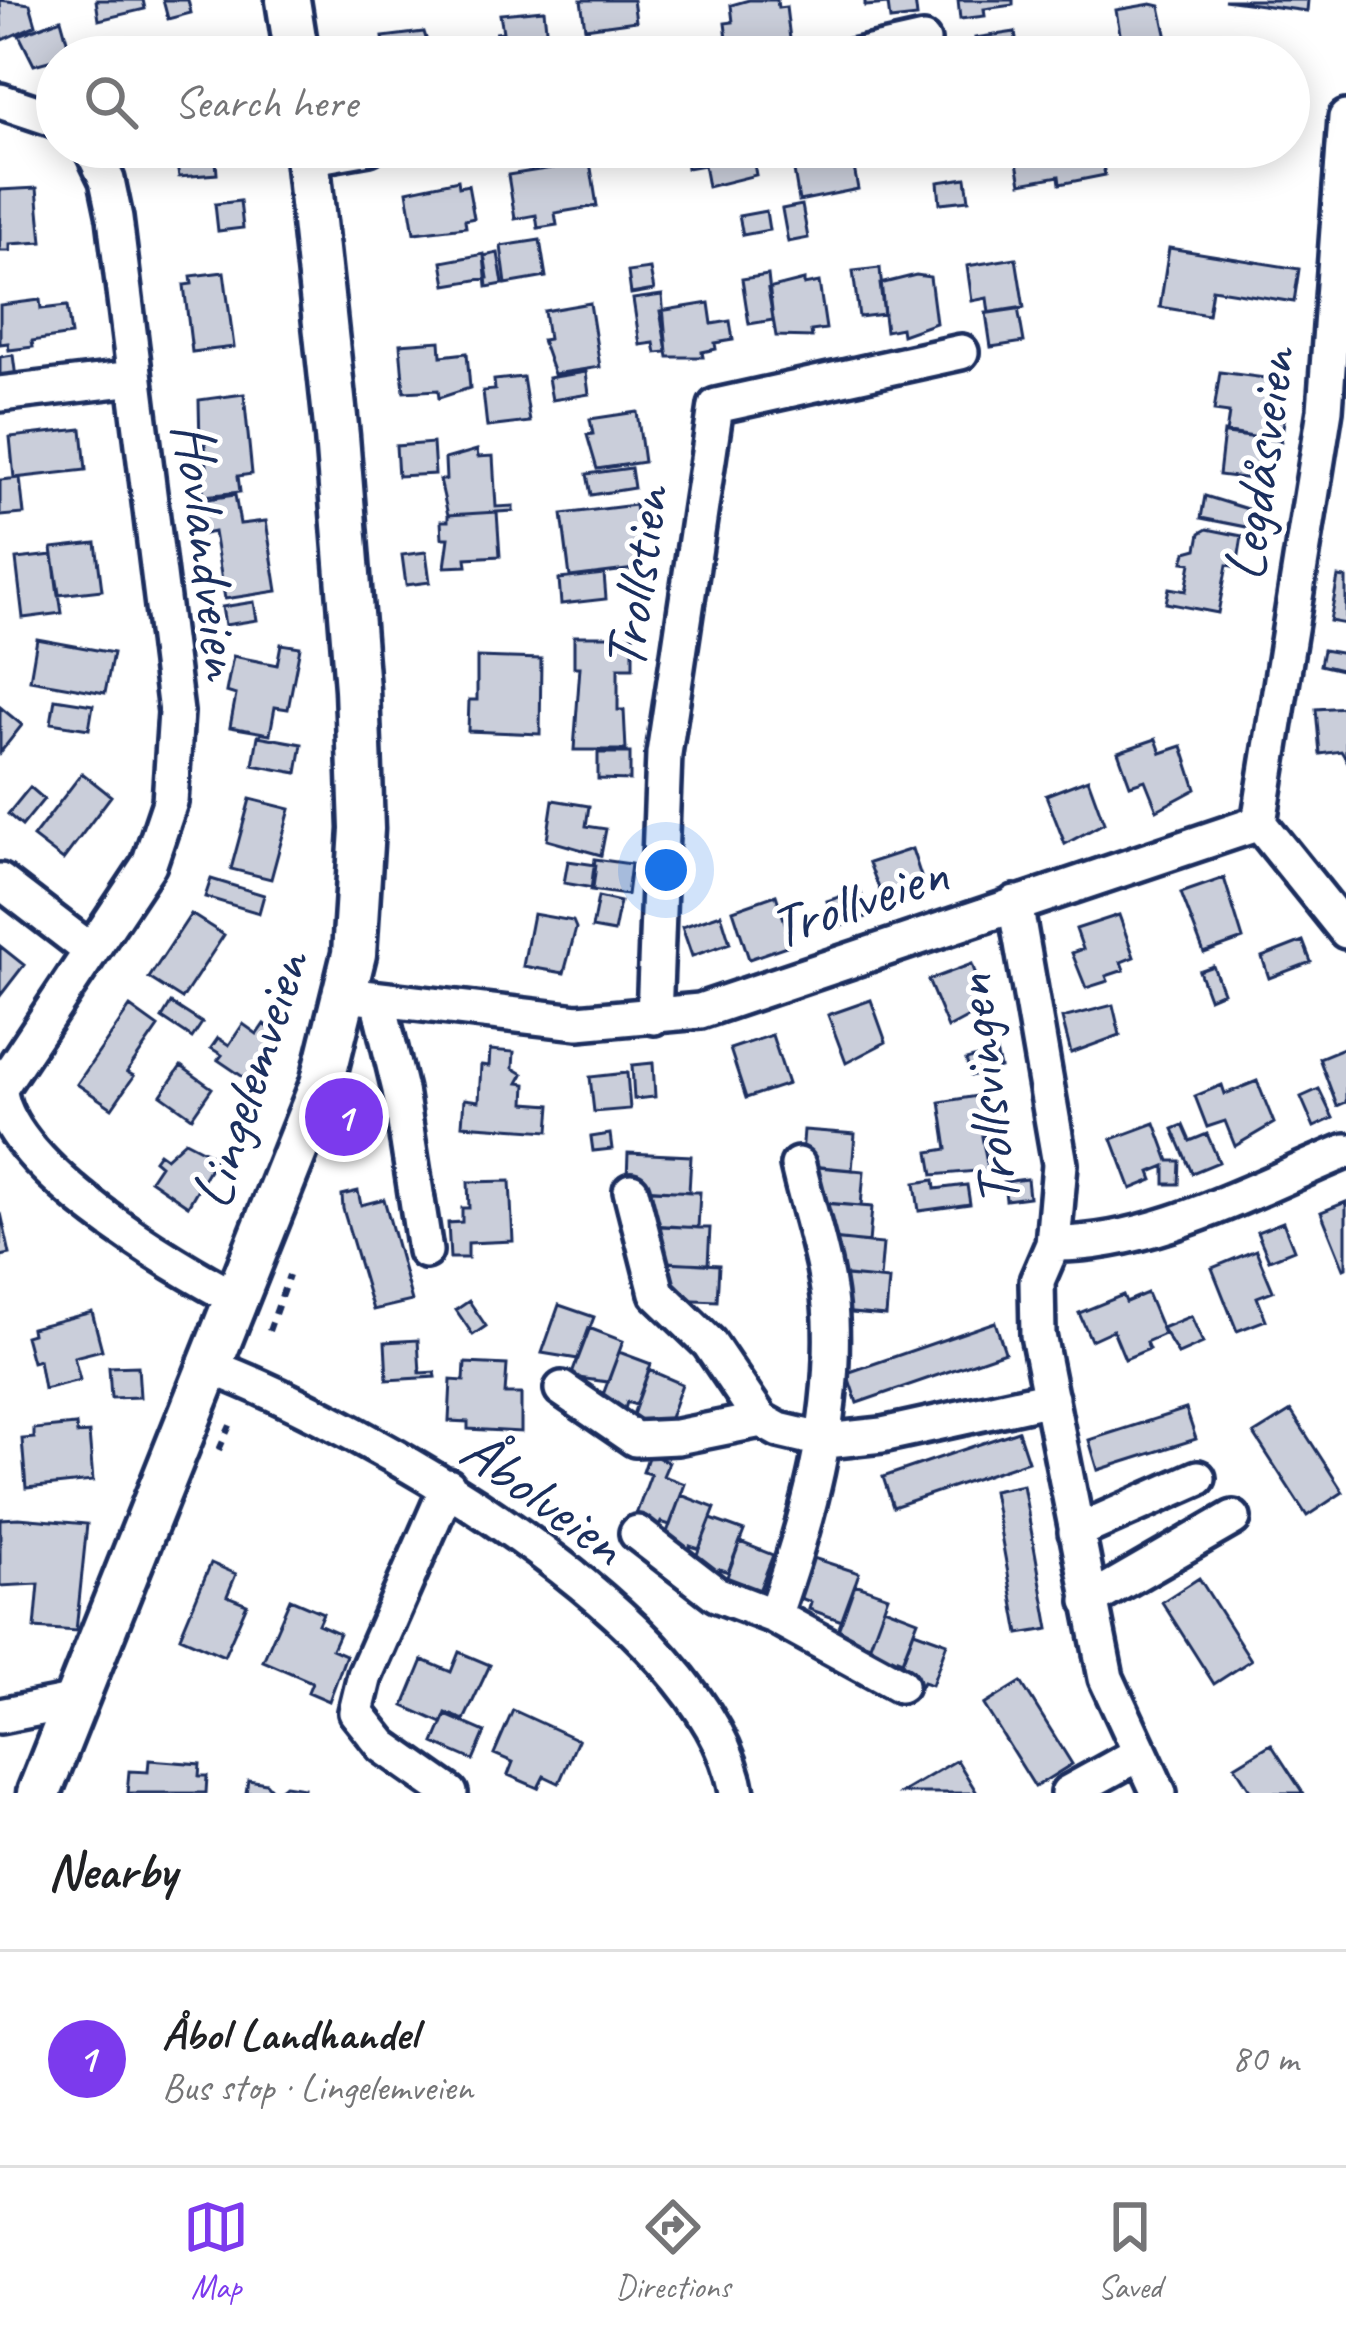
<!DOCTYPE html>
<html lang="en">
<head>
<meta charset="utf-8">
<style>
  :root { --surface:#fff; --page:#f2f2f2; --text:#202124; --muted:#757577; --line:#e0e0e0; --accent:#7c3aed }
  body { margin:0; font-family:Caveat,sans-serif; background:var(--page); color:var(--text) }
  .you { position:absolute; left:666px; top:870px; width:42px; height:42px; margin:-30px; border:9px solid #fff; border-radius:50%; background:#1a73e8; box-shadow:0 0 0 18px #1a73e833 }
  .badge { display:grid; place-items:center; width:78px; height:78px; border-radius:50%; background:var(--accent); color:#fff; font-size:39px; font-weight:700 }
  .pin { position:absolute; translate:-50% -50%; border:6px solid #fff; box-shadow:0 3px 12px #0006 }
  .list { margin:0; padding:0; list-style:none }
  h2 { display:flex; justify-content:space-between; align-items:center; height:156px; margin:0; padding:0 48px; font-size:51px }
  h2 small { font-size:39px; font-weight:400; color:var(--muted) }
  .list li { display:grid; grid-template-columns:78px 1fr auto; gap:36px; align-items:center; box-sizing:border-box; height:216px; padding:0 48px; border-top:3px solid var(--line) }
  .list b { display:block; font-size:45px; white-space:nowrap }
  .list p { margin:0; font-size:39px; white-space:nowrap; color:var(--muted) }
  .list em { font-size:39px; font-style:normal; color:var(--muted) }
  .icon { flex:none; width:66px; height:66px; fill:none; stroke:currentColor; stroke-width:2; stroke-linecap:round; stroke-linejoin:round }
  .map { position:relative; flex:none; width:1346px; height:1793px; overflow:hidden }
  .search { position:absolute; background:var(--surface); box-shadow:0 6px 30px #0003; left:36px; right:36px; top:36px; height:132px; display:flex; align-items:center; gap:30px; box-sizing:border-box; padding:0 42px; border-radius:66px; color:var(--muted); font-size:45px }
  .sheet { height:372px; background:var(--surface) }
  nav { display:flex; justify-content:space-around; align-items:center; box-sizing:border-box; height:168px; border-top:3px solid var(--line); background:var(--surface); font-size:33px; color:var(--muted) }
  nav a { display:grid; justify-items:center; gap:6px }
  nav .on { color:var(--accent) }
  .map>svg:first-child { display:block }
  .building { fill:#caceda; stroke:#1b2f5e; stroke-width:3 }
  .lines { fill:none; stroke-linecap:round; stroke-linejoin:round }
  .minor-casing { stroke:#1b2f5e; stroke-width:42 }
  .major-casing { stroke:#1b2f5e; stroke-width:51 }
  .path { stroke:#1b2f5e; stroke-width:6; stroke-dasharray:9 9; stroke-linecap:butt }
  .minor { stroke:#fff; stroke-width:33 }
  .major { stroke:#fff; stroke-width:42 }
  .labels { text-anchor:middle; stroke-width:10; stroke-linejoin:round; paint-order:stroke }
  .street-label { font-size:60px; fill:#1b2f5e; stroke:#fff }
</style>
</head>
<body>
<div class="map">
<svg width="1346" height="1793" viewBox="0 0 1346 1793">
  <rect width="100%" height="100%" fill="#fff"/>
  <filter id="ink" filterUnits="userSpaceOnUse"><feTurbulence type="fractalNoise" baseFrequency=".00833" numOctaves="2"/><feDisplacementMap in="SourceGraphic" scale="24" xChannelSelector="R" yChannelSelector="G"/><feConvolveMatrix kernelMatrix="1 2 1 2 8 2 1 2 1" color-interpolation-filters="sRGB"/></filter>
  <g filter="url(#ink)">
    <!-- building -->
    <path class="building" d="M 0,0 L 30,4 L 36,25 L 2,40 Z
      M 96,0 L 143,0 L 145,9 L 99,20 Z
      M 163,0 L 188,0 L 191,13 L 168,19 Z
      M 581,0 L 633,0 L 636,21 L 585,28 Z
      M 749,0 L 777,0 L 778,8 L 786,7 L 791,47 L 729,55 L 725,23 L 733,22 L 731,5 Z
      M 865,0 L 915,0 L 917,17 L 890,20 L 888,4 L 865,6 Z
      M 958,0 L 1013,0 L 1013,5 L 984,9 L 985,16 L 960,19 Z
      M 1224,0 L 1308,0 L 1307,11 Z
      M 1151,4 L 1160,6 L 1171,57 L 1124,57 L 1116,10 Z
      M 544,10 L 549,57 L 505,57 L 496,33 L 503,32 L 500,14 Z
      M 61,19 L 71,55 L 34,65 L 19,35 Z
      M 424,32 L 432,57 L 386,57 L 383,37 Z
      M 1015,32 L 1018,52 L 978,57 L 975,38 Z
      M 602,41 L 605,57 L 576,57 L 574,46 Z
      M 174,147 L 215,147 L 217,174 L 179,177 Z
      M 684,147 L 741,147 L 742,154 L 752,153 L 756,175 L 708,187 L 704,165 L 687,168 Z
      M 790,147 L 830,147 L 833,160 L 852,157 L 858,189 L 799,201 Z
      M 917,147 L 956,147 L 956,149 L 918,155 Z
      M 1014,147 L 1099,147 L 1105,175 L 1060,184 L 1059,176 L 1021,183 Z
      M 1125,147 L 1161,147 L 1163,161 L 1128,167 Z
      M 590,162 L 597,206 L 555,213 L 557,225 L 538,228 L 536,215 L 515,219 L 508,175 Z
      M 966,178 L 969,200 L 940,203 L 938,182 Z
      M 458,180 L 459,187 L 468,185 L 474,218 L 465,220 L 466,227 L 414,233 L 407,191 Z
      M 37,188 L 42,242 L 10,244 L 10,251 L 0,251 L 0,190 Z
      M 240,201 L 243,228 L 218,231 L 215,204 Z
      M 802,205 L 808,238 L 788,242 L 782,209 Z
      M 766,211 L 769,230 L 743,235 L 739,216 Z
      M 540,240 L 546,277 L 506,284 L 501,246 Z
      M 1169,248 L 1299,269 L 1294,302 L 1212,289 L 1208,315 L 1160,307 Z
      M 498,253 L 503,284 L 487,287 L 484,256 Z
      M 484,254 L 488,278 L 446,285 L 442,262 Z
      M 1016,258 L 1024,308 L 989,313 L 987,298 L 972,301 L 967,266 Z
      M 880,268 L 884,314 L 859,317 L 853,271 Z
      M 650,269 L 654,290 L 631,294 L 628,272 Z
      M 224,272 L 234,347 L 192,352 L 184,285 L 192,284 L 191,276 Z
      M 768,275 L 773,320 L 749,324 L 742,279 Z
      M 916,275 L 930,277 L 936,323 L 902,335 L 901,328 L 886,331 L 880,284 Z
      M 804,280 L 804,285 L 819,282 L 826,329 L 811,331 L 812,337 L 776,336 L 768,289 Z
      M 662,295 L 667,352 L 656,353 L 654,343 L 640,345 L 633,299 Z
      M 40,300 L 41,309 L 67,306 L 71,335 L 32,341 L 33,347 L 9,350 L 8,343 L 0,344 L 0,305 Z
      M 590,303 L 600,367 L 554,374 L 542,340 L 548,339 L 544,311 Z
      M 709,303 L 712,324 L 730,321 L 733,340 L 715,343 L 716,349 L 702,352 L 703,357 L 668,357 L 660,311 Z
      M 1018,308 L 1024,342 L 991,347 L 986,313 Z
      M 440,341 L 441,356 L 467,353 L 470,388 L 439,398 L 438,390 L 404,392 L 400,344 Z
      M 13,355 L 16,378 L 0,380 L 0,357 Z
      M 586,372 L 589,394 L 552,400 L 548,378 Z
      M 1220,372 L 1280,380 L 1276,413 L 1285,414 L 1281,441 L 1226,434 L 1229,413 L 1214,411 Z
      M 523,377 L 530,422 L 487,427 L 483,391 L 495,390 L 494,380 Z
      M 244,394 L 252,474 L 238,476 L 240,492 L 204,496 L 200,467 L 207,466 L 205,444 L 200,445 L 199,400 Z
      M 637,412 L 644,462 L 597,469 L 587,435 L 593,434 L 590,419 Z
      M 82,429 L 86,470 L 14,478 L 10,437 Z
      M 1224,432 L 1265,439 L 1260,480 L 1219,475 Z
      M 433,443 L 435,474 L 398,476 L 396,446 Z
      M 477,450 L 478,457 L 493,456 L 496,507 L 513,506 L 513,511 L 448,515 L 440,480 L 446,480 L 445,459 Z
      M 631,468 L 634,488 L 591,495 L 587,474 Z
      M 20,478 L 24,514 L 0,516 L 0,480 Z
      M 235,495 L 240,524 L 266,521 L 277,591 L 225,599 L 214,532 L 199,535 L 194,501 Z
      M 1205,496 L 1254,511 L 1251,528 L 1201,518 Z
      M 635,505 L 643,568 L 570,577 L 562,514 Z
      M 497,512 L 500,556 L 466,558 L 467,566 L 445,567 L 449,538 L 442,538 L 441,521 L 448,521 L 448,515 Z
      M 1207,529 L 1242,536 L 1237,567 L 1227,565 L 1218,613 L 1166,603 L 1169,588 L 1186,591 L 1191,563 L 1183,562 L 1186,552 L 1197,549 L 1200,533 Z
      M 96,543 L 102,590 L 58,595 L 52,548 Z
      M 426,552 L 430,582 L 406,585 L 402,555 Z
      M 53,555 L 62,613 L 23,618 L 16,559 Z
      M 604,574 L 606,599 L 561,604 L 559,579 Z
      M 1338,577 L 1346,578 L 1346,624 L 1330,621 Z
      M 254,602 L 257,620 L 225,625 L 222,607 Z
      M 574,636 L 633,636 L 633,668 L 618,668 L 618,710 L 624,710 L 626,750 L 574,750 L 580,667 L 574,667 Z
      M 37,639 L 113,653 L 105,693 L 30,680 Z
      M 281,644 L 300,647 L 288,709 L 275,707 L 270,734 L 230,727 L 236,695 L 226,692 L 233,656 L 277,665 Z
      M 1323,650 L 1346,654 L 1346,671 L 1320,665 Z
      M 477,657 L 541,659 L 540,734 L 468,731 L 469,700 L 477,700 Z
      M 55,699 L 93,705 L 89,729 L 51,723 Z
      M 0,707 L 22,725 L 0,753 Z
      M 1346,707 L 1346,759 L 1341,751 L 1320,754 L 1316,709 Z
      M 258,736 L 302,744 L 297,773 L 253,765 Z
      M 1156,739 L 1161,753 L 1182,746 L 1196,789 L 1157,810 L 1145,780 L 1130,785 L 1118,752 Z
      M 598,753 L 630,753 L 630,780 L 598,779 Z
      M 82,773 L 111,796 L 63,860 L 33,837 Z
      M 1088,779 L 1104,823 L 1065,844 L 1046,795 Z
      M 30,787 L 44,799 L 22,826 L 8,814 Z
      M 250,799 L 290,809 L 271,879 L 231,869 Z
      M 553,800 L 589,806 L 586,826 L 606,829 L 601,855 L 547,840 Z
      M 912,849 L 926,892 L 888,911 L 869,863 Z
      M 595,859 L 631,864 L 627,895 L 591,890 Z
      M 568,861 L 596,865 L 593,888 L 564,883 Z
      M 1224,878 L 1243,939 L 1204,953 L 1181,893 Z
      M 211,879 L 264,895 L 259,913 L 205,897 Z
      M 860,890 L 869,916 L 836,928 L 827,901 Z
      M 776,895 L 792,944 L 749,959 L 733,910 Z
      M 598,897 L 620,902 L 614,932 L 592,928 Z
      M 191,914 L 224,935 L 182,999 L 149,978 Z
      M 533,914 L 573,921 L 576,928 L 564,973 L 523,966 Z
      M 721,914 L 730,943 L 692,956 L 682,927 Z
      M 1119,915 L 1134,957 L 1121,962 L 1124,970 L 1106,976 L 1108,981 L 1086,988 L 1072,953 L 1083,949 L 1076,929 Z
      M 1303,941 L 1311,962 L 1269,978 L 1262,957 Z
      M 0,946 L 24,965 L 0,996 Z
      M 972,964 L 987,1007 L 948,1028 L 928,980 Z
      M 1213,966 L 1223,992 L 1209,998 L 1199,971 Z
      M 871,1000 L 886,1042 L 846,1063 L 828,1015 Z
      M 171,1003 L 202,1023 L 192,1038 L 162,1018 Z
      M 1113,1005 L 1120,1035 L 1071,1053 L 1062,1018 Z
      M 130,1007 L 158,1027 L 127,1072 L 134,1076 L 112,1108 L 77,1084 Z
      M 243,1024 L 257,1034 L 264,1024 L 280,1036 L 249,1081 L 218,1060 L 222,1055 L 211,1048 L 218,1038 L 229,1045 Z
      M 772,1035 L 788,1084 L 746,1098 L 730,1049 Z
      M 1346,1047 L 1346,1102 L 1337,1106 L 1319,1058 Z
      M 490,1050 L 514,1052 L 513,1068 L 523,1074 L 518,1083 L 526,1084 L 525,1103 L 551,1105 L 549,1131 L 462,1125 L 464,1099 L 479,1101 L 481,1065 L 489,1066 Z
      M 996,1052 L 1000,1068 L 971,1076 L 966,1060 Z
      M 653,1063 L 655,1097 L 634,1099 L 632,1065 Z
      M 181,1066 L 212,1088 L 192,1117 L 161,1095 Z
      M 627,1073 L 630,1109 L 594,1112 L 590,1077 Z
      M 1257,1081 L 1274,1123 L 1235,1146 L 1225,1121 L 1207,1127 L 1195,1096 L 1222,1085 L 1225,1094 Z
      M 1319,1089 L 1333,1118 L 1314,1127 L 1301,1097 Z
      M 977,1096 L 979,1107 L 995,1105 L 999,1134 L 982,1136 L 988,1170 L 933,1175 L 929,1152 L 947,1149 L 940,1102 Z
      M 1155,1123 L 1169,1161 L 1180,1161 L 1179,1184 L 1165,1184 L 1165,1166 L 1150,1172 L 1153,1180 L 1131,1189 L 1112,1139 Z
      M 1183,1125 L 1190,1141 L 1207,1134 L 1219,1162 L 1192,1173 L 1173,1129 Z
      M 804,1130 L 855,1134 L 852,1170 L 807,1166 L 802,1155 Z
      M 610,1134 L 612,1149 L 593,1151 L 591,1137 Z
      M 185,1141 L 216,1157 L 188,1206 L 150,1180 L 160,1165 L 154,1160 L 159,1153 L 166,1158 Z
      M 628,1153 L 691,1156 L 689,1192 L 643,1189 L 644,1179 L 627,1179 Z
      M 812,1166 L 864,1171 L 861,1206 L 816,1202 Z
      M 1027,1179 L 1029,1197 L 1006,1200 L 1004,1182 Z
      M 934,1180 L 935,1189 L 967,1185 L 970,1204 L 919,1211 L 915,1183 Z
      M 510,1181 L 513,1241 L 468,1243 L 468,1258 L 450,1258 L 448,1223 L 462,1222 L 462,1208 L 469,1208 L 468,1182 Z
      M 649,1190 L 700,1192 L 698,1228 L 653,1225 L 647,1214 Z
      M 358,1191 L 361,1205 L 384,1199 L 412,1301 L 373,1310 L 343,1209 L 342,1195 Z
      M 1346,1202 L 1346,1268 L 1344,1269 L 1321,1212 Z
      M 821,1203 L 872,1207 L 869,1243 L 824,1238 Z
      M 1,1213 L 10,1254 L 1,1256 L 0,1270 Z
      M 1283,1222 L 1294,1250 L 1269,1260 L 1257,1232 Z
      M 657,1226 L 710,1228 L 708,1264 L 662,1262 Z
      M 830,1239 L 883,1244 L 880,1279 L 833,1275 Z
      M 1256,1250 L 1273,1291 L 1257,1297 L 1266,1320 L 1237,1331 L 1212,1268 Z
      M 667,1262 L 719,1265 L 717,1301 L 672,1299 L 666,1286 Z
      M 838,1275 L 889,1280 L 886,1316 L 841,1312 Z
      M 1147,1293 L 1164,1334 L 1146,1342 L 1149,1349 L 1125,1359 L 1113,1330 L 1091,1340 L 1079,1313 L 1123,1295 L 1126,1302 Z
      M 469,1301 L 486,1326 L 473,1335 L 456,1310 Z
      M 559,1305 L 594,1317 L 578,1359 L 542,1353 Z
      M 92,1312 L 102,1350 L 74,1357 L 80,1380 L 44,1389 L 39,1360 L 32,1362 L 25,1336 L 32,1334 L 31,1328 Z
      M 1191,1316 L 1203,1343 L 1178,1354 L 1162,1328 Z
      M 995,1322 L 1005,1352 L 857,1403 L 847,1373 Z
      M 589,1328 L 623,1341 L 608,1382 L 571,1377 Z
      M 418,1340 L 420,1373 L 435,1372 L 436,1377 L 387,1380 L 385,1342 Z
      M 619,1352 L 651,1364 L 636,1405 L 627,1402 L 625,1409 L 601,1400 Z
      M 465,1363 L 507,1365 L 505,1394 L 521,1394 L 521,1432 L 468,1429 L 468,1422 L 449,1421 L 451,1380 L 464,1381 Z
      M 138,1366 L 140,1397 L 111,1398 L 109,1367 Z
      M 649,1370 L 682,1384 L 666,1429 L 630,1423 Z
      M 1186,1409 L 1196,1439 L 1098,1470 L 1089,1440 Z
      M 1291,1411 L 1343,1492 L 1307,1516 L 1254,1434 Z
      M 76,1425 L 77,1434 L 89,1433 L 93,1481 L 26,1488 L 22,1439 L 34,1438 L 34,1429 Z
      M 1018,1431 L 1028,1461 L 893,1507 L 883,1477 Z
      M 649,1454 L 669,1462 L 663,1476 L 685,1484 L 670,1525 L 661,1522 L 658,1529 L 634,1520 L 651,1474 L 643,1472 Z
      M 1023,1485 L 1049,1629 L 1019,1634 L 993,1491 Z
      M 681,1495 L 715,1508 L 699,1549 L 690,1546 L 688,1553 L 663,1543 Z
      M 19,1518 L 87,1524 L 76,1631 L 35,1628 L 39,1584 L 0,1586 L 0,1519 Z
      M 711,1519 L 744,1531 L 728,1572 L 719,1569 L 717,1576 L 692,1567 Z
      M 740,1542 L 773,1555 L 757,1596 L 722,1590 Z
      M 810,1557 L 859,1573 L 842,1621 L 809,1609 L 811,1602 L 795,1596 Z
      M 211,1563 L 236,1574 L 227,1596 L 247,1604 L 224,1656 L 180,1637 Z
      M 1199,1578 L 1251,1660 L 1214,1684 L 1162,1602 Z
      M 855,1584 L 888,1596 L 870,1645 L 837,1633 Z
      M 290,1599 L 323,1613 L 318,1624 L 339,1633 L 332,1649 L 346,1655 L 329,1701 L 308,1692 L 312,1682 L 263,1661 Z
      M 884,1607 L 918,1620 L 902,1661 L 897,1659 L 894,1666 L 866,1656 Z
      M 914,1631 L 947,1643 L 932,1685 L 923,1682 L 920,1688 L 896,1679 Z
      M 459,1652 L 490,1665 L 464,1720 L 446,1713 L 442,1723 L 404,1706 L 423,1660 L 451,1672 Z
      M 1021,1682 L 1072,1764 L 1035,1787 L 984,1705 Z
      M 513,1710 L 578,1740 L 559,1783 L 544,1776 L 538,1788 L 508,1775 L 513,1762 L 494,1754 Z
      M 446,1715 L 485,1732 L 473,1760 L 434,1743 Z
      M 1271,1744 L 1303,1793 L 1252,1793 L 1235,1766 Z
      M 149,1760 L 200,1764 L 199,1776 L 207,1776 L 206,1793 L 127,1793 L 129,1771 L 148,1772 Z
      M 957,1760 L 977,1793 L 901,1793 Z
      M 248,1780 L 266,1783 L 275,1793 L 246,1793 Z
      M 285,1785 L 304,1788 L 303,1793 L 275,1793 Z"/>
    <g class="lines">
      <!-- minor casing -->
      <g class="minor-casing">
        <path id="minor" d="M 852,57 L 923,41
          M 0,101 L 57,120
          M 307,158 L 369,147
          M 0,394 L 134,378
          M 1259,823 L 1325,410 L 1346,118
          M 0,881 L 91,951
          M 1015,903 L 1060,1164 L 1053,1244 L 1037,1281 L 1038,1335 L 1106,1678 L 1159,1793
          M 346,995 L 578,1022 L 700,1011 L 1259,823 L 1346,931
          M 379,1003 L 400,1090 L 425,1251
          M 654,1017 L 664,754 L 716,406 L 961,352
          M 0,1088 L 149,864 L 170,802 L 176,712 L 115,218 L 107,180 L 91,147
          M 0,1092 C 10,1168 171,1265 237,1299
          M 631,1191 L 657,1293 L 709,1343 L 761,1420 L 779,1430 L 826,1441 L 882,1435 L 1051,1398
          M 1053,1244 C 1155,1245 1253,1189 1346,1151
          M 211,1367 C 363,1425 709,1620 737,1793
          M 562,1389 L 635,1439 L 677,1437 L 761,1420
          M 448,1486 L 365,1675 L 356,1712 L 383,1746 L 450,1793
          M 1076,1532 L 1198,1478
          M 637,1533 L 716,1594 L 774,1616 L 900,1685
          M 1089,1601 L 1233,1518
          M 774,1616 C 808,1519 835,1424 831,1319 C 829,1269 809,1214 798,1165
          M 0,1716 L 76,1701
          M 1068,1793 L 1137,1755"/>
      </g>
      <!-- major casing -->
      <g class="major-casing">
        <path id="major" d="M 288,0 L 297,57
          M 39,1793 L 322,1084 L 354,954 L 362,829 L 357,689 L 337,436 L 306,147"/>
      </g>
      <!-- path -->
      <path class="path" d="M 269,1331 L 289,1275
        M 219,1450 L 232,1421"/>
      <!-- minor -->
      <use href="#minor" class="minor"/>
      <!-- major -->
      <use href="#major" class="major"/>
    </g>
  </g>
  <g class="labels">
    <!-- street labels -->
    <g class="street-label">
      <text transform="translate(1258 464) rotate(-82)" y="21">Legdåsveien</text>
      <text transform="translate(210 550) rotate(83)" y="21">Hovlandveien</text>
      <text transform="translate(635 578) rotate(-82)" y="21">Trollstien</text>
      <text transform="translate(858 899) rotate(-19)" y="21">Trollveien</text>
      <text transform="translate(248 1079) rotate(-72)" y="21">Lingelemveien</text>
      <text transform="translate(984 1091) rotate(-97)" y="21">Trollsvingen</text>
      <text transform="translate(544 1496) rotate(36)" y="21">Åbolveien</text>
    </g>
  </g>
</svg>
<div class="you"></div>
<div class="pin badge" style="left:344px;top:1117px">1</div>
<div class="search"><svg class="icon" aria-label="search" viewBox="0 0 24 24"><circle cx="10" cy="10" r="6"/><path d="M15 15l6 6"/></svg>Search here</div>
</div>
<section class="sheet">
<h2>Nearby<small></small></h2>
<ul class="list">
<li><span class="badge">1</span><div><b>Åbol Landhandel</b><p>Bus stop · Lingelemveien</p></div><em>80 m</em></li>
</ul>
</section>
<nav>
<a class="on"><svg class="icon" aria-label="map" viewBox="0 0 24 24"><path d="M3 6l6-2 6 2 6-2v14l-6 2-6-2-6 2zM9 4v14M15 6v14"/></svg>Map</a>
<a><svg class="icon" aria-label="directions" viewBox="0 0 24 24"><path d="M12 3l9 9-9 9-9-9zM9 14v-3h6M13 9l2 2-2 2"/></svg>Directions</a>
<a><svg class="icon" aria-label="saved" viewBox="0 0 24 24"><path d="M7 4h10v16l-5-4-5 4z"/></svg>Saved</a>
</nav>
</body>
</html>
